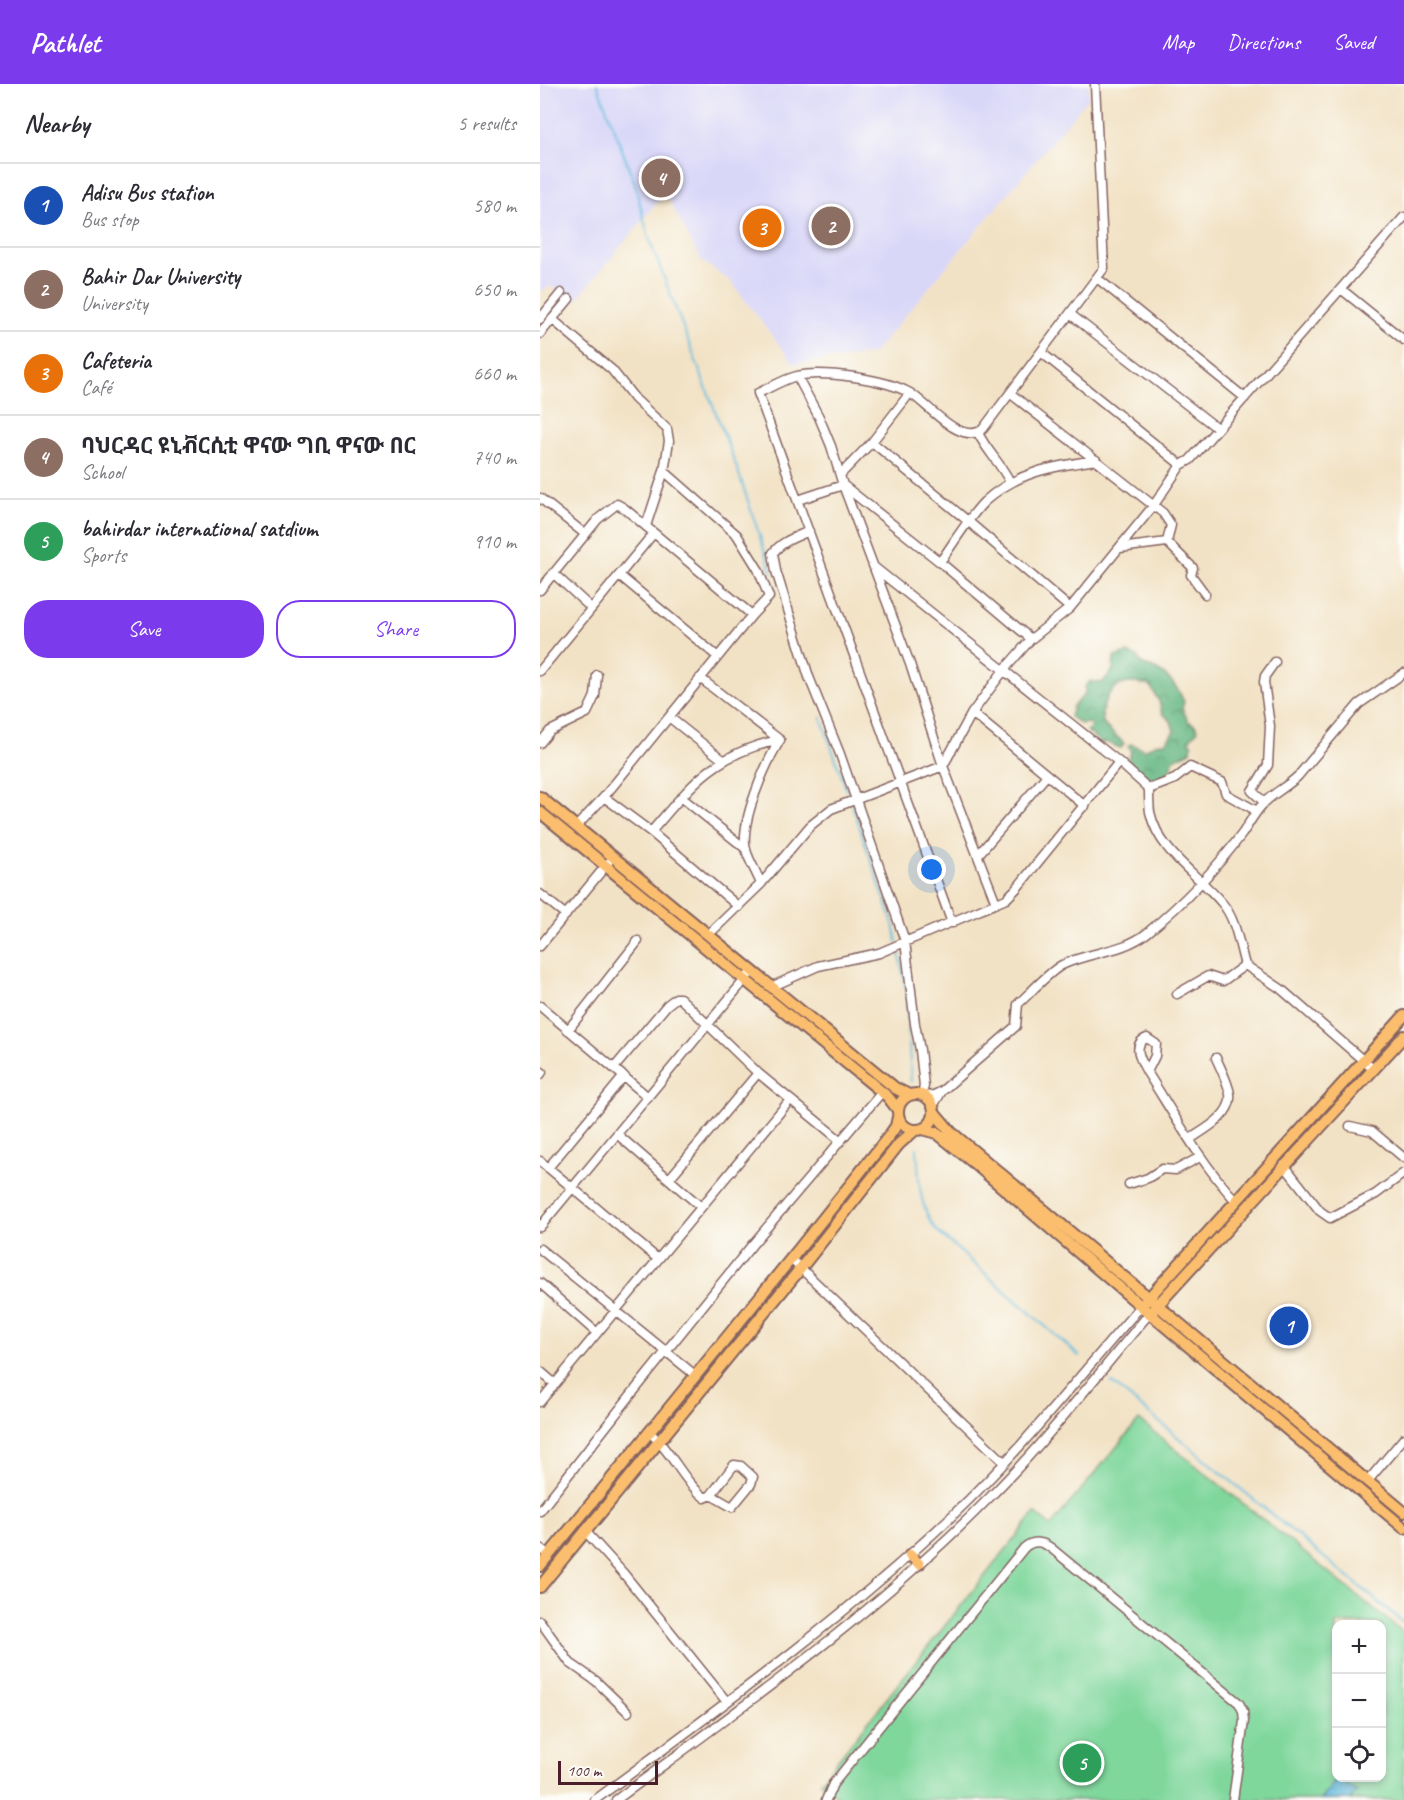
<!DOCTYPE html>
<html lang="en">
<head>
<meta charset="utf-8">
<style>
  :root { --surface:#fff; --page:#f2f2f3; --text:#2b2b33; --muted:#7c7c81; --line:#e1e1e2; --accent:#7c3aed }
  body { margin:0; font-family:Caveat,"Noto Sans Ethiopic",sans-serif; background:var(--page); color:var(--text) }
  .controls { position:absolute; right:18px; bottom:18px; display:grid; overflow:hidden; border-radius:12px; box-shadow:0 3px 9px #0003 }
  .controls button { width:54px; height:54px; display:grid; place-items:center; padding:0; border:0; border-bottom:2px solid var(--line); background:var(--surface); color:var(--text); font:30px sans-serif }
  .scale { position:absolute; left:18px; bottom:15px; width:100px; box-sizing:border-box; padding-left:6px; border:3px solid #4a1f2b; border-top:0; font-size:16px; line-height:21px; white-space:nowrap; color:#4a1f2b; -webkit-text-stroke:4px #fdfcf7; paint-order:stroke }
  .you { position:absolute; left:392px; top:786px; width:21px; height:21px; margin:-15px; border:4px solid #fff; border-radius:50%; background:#1a73e8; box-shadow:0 0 0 9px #1a73e833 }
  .badge { display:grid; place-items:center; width:39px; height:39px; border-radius:50%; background:var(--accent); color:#fff; font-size:20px; font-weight:700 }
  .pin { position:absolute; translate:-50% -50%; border:3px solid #fff; box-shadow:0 2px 6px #0006 }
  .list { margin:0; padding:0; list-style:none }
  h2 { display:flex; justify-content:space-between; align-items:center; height:78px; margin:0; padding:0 24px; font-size:26px }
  h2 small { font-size:20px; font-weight:400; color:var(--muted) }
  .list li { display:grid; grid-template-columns:39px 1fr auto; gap:18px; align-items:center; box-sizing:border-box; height:84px; padding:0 24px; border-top:2px solid var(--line) }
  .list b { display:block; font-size:22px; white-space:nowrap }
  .list p { margin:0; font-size:20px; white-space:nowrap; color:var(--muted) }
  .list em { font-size:20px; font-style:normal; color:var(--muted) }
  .actions { display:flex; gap:12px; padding:18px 24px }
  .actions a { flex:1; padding:14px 0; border:2px solid var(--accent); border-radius:24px; text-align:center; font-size:21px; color:var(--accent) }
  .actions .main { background:var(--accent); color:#fff }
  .icon { flex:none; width:33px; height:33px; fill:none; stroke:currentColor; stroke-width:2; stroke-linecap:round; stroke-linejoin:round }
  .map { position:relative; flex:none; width:864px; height:1716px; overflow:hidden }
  header { display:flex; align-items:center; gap:36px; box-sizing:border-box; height:84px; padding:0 30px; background:var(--accent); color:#fff }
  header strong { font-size:28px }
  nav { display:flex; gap:33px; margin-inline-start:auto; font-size:21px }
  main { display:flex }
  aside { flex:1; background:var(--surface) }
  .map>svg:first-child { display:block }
  .built { fill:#d9d7f8 }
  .grass { fill:#7fd79c; stroke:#647b64; stroke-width:1.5; fill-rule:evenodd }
  .forest { fill:url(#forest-crowns); stroke:#586c58; stroke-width:1.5 }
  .water { fill:url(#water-ripples); stroke:#546c84; stroke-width:1.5 }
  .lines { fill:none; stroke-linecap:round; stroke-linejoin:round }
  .stream { stroke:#5fbadd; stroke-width:2 }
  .minor-casing { stroke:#856361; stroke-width:11 }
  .major-casing { stroke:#856361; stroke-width:14 }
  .minor { stroke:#fff; stroke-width:8 }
  .major { stroke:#fbbe6e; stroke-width:10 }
</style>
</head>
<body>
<header>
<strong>Pathlet</strong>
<nav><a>Map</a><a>Directions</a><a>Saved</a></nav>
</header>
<main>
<aside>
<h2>Nearby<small>5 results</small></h2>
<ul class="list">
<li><span class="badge" style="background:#1a4fb4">1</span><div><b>Adisu Bus station</b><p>Bus stop</p></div><em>580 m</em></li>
<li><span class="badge" style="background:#8d6e63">2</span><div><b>Bahir Dar University</b><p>University</p></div><em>650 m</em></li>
<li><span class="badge" style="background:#e8710a">3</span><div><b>Cafeteria</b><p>Café</p></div><em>660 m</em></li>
<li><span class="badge" style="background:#8d6e63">4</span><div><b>ባህርዳር ዩኒቭርሲቲ ዋናው ግቢ ዋናው በር</b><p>School</p></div><em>740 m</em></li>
<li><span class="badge" style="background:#2e9e5b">5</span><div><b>bahirdar international satdium</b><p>Sports</p></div><em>910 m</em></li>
</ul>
<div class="actions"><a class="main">Save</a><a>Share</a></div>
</aside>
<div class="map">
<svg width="864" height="1716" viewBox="0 0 864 1716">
  <defs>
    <pattern id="forest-crowns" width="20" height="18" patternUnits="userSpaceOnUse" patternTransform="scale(1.5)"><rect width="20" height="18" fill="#67b884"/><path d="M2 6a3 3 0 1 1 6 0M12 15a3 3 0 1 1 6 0" fill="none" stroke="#57956c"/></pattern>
    <pattern id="water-ripples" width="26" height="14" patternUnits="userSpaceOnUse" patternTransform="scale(1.5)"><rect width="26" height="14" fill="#5fbadd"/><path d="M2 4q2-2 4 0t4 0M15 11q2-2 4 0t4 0" fill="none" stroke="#5097b3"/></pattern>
  </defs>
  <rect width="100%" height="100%" fill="#fdfcf7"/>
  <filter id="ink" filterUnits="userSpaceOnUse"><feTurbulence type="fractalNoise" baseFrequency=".0167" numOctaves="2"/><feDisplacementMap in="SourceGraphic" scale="12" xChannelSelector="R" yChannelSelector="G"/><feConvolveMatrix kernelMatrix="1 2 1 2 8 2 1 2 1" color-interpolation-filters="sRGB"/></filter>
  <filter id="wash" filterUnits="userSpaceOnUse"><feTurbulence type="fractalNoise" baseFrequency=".008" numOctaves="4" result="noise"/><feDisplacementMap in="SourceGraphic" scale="24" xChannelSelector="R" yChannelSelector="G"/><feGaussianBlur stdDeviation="1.35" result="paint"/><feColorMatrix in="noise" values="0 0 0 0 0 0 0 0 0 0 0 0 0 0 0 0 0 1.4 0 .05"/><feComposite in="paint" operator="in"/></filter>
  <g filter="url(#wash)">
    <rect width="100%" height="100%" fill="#f2e2c5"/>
    <!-- built -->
    <path class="built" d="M 0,0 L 548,0 L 549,13 L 333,270 L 254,280 L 191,198 L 161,176 L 125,109 L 34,219 L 13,203 L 7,203 L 3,207 L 0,205 Z"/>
    <!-- grass -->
    <path class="grass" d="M 599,1336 L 864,1549 L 864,1716 L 301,1716 L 280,1698 L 495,1429 L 511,1442 ZM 796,1540 L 842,1540 L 842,1694 L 796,1694 Z"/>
    <!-- forest -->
    <path class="forest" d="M 587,569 L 598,573 L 603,581 C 624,585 636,599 644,618 L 642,624 L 648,637 L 656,642 L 658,646 L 649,656 L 652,660 L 651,667 L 634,675 L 630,686 L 617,696 C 606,694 593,684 588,675 L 591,668 L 588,662 L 591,660 L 605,666 L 615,660 L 626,658 L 634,647 L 631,637 L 622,629 L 619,617 L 610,602 C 590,596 571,598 564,621 C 562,626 561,635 564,640 C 568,647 579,653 584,660 L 581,664 L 565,658 L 562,660 L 547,647 L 552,642 L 549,639 L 541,640 L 530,633 L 533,622 L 545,610 C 545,603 544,601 551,597 L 562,599 L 573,586 L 574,573 Z"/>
    <!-- water -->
    <path class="water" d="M 798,1694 L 817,1708 L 810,1716 L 780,1716 Z"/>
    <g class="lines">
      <!-- stream -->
      <path class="stream" d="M 57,0 L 95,100 L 108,152 L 197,384 L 232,489
        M 281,633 L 310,716
        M 312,721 L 355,845 L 357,858
        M 358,863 L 366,904 L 371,998
        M 377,1064 C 379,1094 378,1125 398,1148 L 539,1272
        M 572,1299 L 864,1539"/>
    </g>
  </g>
  <g filter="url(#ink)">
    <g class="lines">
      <!-- minor casing -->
      <g class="minor-casing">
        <path id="minor" d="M 557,194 L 705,314
          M 801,205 L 864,256
          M 530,230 L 677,344
          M 0,235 L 21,209
          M 12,235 L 72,286 L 95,315 L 127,345 L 129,357 L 124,387 L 106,442
          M 0,250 L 29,215
          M 502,269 L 641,381
          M 257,292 L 279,333 L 291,362 L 303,401 L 370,580 L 403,682 L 456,819
          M 471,310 L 623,429 L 631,441 L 627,458
          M 438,349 C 447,367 461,380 470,398
          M 332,358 L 429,438 L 530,524
          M 300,391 L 332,358 L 370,309
          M 0,414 L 45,450
          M 258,416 L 303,401 L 400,478 L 491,555
          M 269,447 C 256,453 242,457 233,469 L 236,487 L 269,593 L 300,670 L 365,857 L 375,940 L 380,966 L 384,1002 L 382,1010
          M 580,464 L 627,458 L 653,484 L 651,491 L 665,510
          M 400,478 C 413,460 429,433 444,418 C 476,388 514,382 556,376
          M 334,483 L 579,678 L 609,705 C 609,713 609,721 610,728 C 619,769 658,790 682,819 C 696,835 699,861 705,881 L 741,905 L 833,985
          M 13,489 L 51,524
          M 79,491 L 178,573
          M 0,506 L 58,435 L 77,420 L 84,424 L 212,531
          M 0,587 L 113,450
          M 160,594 L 240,656 C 226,679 199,739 206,766 C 209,777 217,789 221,800
          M 432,629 L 545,722
          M 129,633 L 183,676
          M 0,659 L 10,647 L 47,629 L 55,612 L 57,591
          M 609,705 L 635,695 L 650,683 L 682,698 L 686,710 L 717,727
          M 64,713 L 111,748 L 199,823
          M 141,713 L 206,765
          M 724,718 L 712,707 L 728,681 L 730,642 L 724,598 L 725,592 L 735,578
          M 36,743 L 64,713 L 212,531 L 229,513 L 218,485 L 197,451 L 124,387
          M 111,748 C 151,701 176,668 240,656
          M 438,771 L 507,691
          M 0,810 L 26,831
          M 412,839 L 218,309 C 230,304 244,295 257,292 C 284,286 345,295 370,309 C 387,319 421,363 443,345 L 564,184 L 555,0
          M 168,851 L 221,800 L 270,742 L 291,725 L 403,682 L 432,629 L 464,586 L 491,555 L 530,524 L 614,421 L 641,381 L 650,376 L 864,133
          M 0,862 L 68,779
          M 231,903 L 278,882 L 339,869 L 466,815 L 477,804 L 579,678
          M 637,910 L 668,892 L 683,897 L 705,881
          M 0,922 L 108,1013
          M 28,946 L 98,857
          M 607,954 L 616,960 L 615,972 L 607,988 C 601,977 591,960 607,954 Z
          M 74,984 L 127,921 L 136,914 L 140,914 L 218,989 L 301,1057
          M 607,988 C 635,1032 660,1078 696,1117
          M 0,991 L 2,988
          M 402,1007 L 476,942 L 478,920 C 489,910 510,887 522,881 C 550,867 582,869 607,849 C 642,820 675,786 702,750 C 709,740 714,729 723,720 C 733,709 747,703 758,692 L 819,620 L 864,589
          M 385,1012 L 394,1011 L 402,1007 L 393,1022
          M 810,1042 L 832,1047 L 864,1074
          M 77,1050 L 161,1123
          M 650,1055 C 664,1046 693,1031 690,1010 C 688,998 681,985 676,974
          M 0,1077 L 118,1175
          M 744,1081 L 780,1127 L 790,1134 L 836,1110 L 864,1089
          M 8,1084 L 84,992
          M 129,1095 L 218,989
          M 589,1100 L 608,1094 L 622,1085 L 636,1086 L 660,1073
          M 0,1143 L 212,887
          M 0,1165 L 155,1291
          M 251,1175 L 464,1378
          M 0,1199 L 57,1249
          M 0,1287 L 15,1300
          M 0,1318 L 250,1016
          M 109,1348 C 131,1366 142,1396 165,1414 L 171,1411 L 194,1381 L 201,1382 L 213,1393 L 211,1400 L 192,1423 L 171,1411
          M 827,1398 L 864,1354
          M 0,1427 L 90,1312 L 212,1161 L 342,1008
          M 45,1447 L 84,1490 L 187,1618
          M 0,1464 L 9,1471
          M 0,1537 L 30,1579 L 56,1597 L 88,1628
          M 55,1716 C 178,1625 302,1536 413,1431 C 481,1367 539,1292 601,1222
          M 76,1716 C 205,1621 336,1529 449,1414 C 506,1357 557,1291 609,1230
          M 286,1716 L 293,1700 L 484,1464 C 493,1456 501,1457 511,1464 L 699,1619 L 703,1627 L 704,1637 L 693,1716"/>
      </g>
      <!-- major casing -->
      <g class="major-casing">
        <path id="major" d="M 0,713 L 355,1004 L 369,1011
          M 0,728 L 348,1013 L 358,1026
          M358 1028a18 18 0 1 1 36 0a18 18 0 1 1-36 0Z
          M 394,1028 L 411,1048 L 864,1428
          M 382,1045 L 397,1049 L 434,1079 L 601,1222 L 864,1444
          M 604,1219 L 864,932
          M 614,1225 L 864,952
          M 370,1471 L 379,1480
          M 0,1482 L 259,1165 L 349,1052 L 356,1042 L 358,1033
          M 0,1503 L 261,1184 L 359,1060 L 375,1046"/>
      </g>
      <!-- minor -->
      <use href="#minor" class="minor"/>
      <!-- major -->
      <use href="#major" class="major"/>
    </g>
  </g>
</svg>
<div class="controls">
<button>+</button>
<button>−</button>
<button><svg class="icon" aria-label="locate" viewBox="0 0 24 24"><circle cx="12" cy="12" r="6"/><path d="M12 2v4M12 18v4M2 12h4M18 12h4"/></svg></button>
</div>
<div class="scale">100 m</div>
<div class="you"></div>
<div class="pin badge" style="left:749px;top:1242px;background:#1a4fb4">1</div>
<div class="pin badge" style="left:291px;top:142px;background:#8d6e63">2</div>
<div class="pin badge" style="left:222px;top:144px;background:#e8710a">3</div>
<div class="pin badge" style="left:121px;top:94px;background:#8d6e63">4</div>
<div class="pin badge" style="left:542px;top:1679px;background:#2e9e5b">5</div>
</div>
</main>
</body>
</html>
